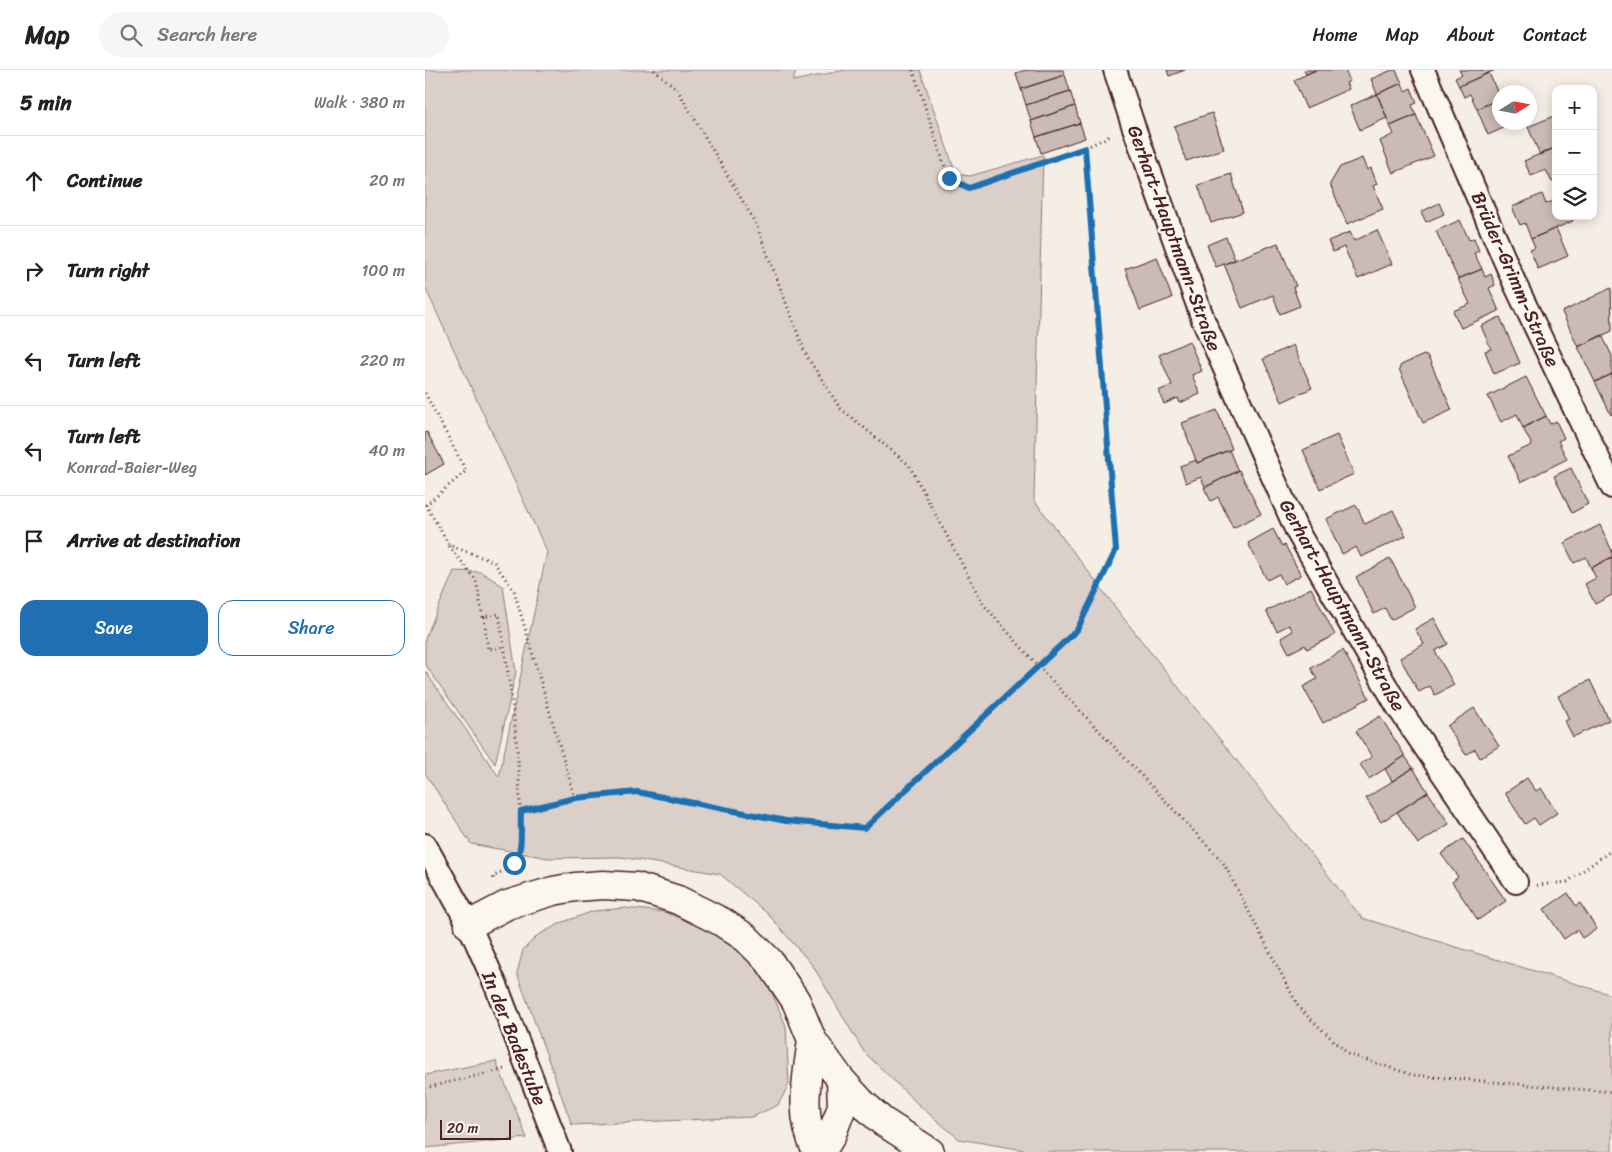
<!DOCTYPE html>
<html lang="en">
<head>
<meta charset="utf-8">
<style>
  :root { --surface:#fff; --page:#f6f6f6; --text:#222; --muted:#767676; --line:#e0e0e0; --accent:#1f6fb2 }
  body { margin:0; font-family:Sriracha,sans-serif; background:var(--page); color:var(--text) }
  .controls { position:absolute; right:15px; top:15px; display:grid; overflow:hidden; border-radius:10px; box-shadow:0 2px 12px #0003 }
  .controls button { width:45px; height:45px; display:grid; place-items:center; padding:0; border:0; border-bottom:1px solid var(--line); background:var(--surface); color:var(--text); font:25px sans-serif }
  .compass { position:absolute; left:1067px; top:15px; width:45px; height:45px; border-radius:50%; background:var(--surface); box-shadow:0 2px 12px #0003; rotate:79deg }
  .scale { position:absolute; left:15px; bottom:12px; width:71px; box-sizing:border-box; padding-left:5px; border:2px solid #4a1f2b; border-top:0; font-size:14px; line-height:18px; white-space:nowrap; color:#4a1f2b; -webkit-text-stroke:4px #fbf7ec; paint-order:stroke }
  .stop { position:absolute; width:15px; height:15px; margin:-11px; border:4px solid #1f6fb2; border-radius:50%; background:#fff }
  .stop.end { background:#1f6fb2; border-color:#fff; box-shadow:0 1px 5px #0008 }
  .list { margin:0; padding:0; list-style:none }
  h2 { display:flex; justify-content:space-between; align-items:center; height:65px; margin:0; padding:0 20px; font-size:21px }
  h2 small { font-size:16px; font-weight:400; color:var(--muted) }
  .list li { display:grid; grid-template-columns:32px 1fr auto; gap:15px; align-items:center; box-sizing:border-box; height:90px; padding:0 20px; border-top:1px solid var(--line) }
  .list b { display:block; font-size:19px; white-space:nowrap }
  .list p { margin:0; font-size:16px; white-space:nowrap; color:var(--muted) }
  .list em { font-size:16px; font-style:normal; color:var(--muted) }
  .actions { display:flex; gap:10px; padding:15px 20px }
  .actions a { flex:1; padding:11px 0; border:1px solid var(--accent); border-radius:15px; text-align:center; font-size:18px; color:var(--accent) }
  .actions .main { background:var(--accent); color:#fff }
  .icon { flex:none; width:28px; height:28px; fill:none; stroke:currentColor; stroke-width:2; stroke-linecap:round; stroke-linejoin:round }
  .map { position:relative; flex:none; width:1187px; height:1082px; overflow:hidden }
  header { display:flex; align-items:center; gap:30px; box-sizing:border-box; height:70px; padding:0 25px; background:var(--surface); border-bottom:1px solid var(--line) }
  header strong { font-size:24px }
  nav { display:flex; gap:28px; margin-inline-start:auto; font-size:18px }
  .search { width:350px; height:45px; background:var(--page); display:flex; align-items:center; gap:12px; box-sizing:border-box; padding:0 18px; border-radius:28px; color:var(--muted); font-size:19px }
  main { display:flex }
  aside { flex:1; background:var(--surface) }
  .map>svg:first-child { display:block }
  .green { fill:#dbd0c9; stroke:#92787a }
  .building { fill:#cabbb6; stroke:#4a1f2b }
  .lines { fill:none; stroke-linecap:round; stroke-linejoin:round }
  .street-casing { stroke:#4a1f2b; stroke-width:26 }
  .secondary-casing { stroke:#4a1f2b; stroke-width:31 }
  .path { stroke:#4a1f2b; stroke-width:3; stroke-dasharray:1 4; stroke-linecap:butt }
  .street { stroke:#fbf7ec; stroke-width:22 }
  .secondary { stroke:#fbf7ec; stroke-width:28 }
  .route { stroke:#1f6fb2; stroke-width:6 }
  .labels { text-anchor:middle; stroke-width:5; stroke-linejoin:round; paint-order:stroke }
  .street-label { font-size:19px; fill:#4a1f2b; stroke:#fbf7ec }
</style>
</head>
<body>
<header>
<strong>Map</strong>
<div class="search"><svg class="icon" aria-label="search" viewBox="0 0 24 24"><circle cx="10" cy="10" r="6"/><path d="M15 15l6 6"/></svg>Search here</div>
<nav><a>Home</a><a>Map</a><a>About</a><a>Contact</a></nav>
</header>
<main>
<aside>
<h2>5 min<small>Walk · 380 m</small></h2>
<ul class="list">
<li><svg class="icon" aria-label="ahead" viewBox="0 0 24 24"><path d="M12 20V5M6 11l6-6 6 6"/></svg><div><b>Continue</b></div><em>20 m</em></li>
<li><svg class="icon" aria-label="right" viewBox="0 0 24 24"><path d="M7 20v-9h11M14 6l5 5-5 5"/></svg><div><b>Turn right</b></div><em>100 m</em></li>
<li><svg class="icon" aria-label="left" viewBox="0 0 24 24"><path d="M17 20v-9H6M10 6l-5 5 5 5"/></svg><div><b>Turn left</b></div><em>220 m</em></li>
<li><svg class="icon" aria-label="left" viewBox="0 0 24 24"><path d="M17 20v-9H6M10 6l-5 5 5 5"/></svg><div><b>Turn left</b><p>Konrad-Baier-Weg</p></div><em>40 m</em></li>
<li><svg class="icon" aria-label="arrive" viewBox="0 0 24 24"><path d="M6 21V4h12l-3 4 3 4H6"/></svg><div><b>Arrive at destination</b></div></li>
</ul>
<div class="actions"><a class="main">Save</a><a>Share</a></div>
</aside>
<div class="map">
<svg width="1187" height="1082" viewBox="0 0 1187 1082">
  <rect width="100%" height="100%" fill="#f4eee4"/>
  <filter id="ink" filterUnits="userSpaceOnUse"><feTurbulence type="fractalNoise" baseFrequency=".02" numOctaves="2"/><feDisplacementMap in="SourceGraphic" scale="10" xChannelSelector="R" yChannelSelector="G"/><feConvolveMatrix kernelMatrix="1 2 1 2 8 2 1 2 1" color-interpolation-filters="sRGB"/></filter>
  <g filter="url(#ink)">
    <!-- green -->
    <path class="green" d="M 0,0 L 371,0 L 368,11 L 420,0 L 495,0 L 531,104 L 545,106 L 618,85 L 609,430 L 700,550 L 937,848 L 1187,925 L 1187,1082 L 611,1082 L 534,1069 L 496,1037 L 439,982 L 388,896 L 343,844 L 295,804 L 196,787 L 123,788 L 46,774 L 0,703 L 0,601 L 74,707 L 122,482 L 0,217 Z
      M 29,501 L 56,502 L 78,516 L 91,602 L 70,694 L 0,594 L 0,569 Z
      M 200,838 L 239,842 L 278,857 L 311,877 L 342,911 L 361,956 L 364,1014 L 353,1035 L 327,1047 L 147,1055 L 92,903 L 98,880 L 113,865 L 138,852 L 169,841 Z
      M 71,991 L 102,1068 L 0,1078 L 0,1005 Z"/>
    <!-- building -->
    <path class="building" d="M 601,0 L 638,0 L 640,5 L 596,19 L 591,3 Z
      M 742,0 L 760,0 L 744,6 Z
      M 879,0 L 891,0 L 881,4 Z
      M 891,0 L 920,0 L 925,11 L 921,13 L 924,19 L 881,38 L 869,10 Z
      M 967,0 L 971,0 L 977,13 L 952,24 L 946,9 Z
      M 1034,0 L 1070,0 L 1034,16 L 1030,8 L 1037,5 Z
      M 1064,3 L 1074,26 L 1074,29 L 1052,39 L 1045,24 L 1039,27 L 1034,16 Z
      M 640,5 L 645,21 L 601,35 L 596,19 Z
      M 977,13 L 980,21 L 986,18 L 992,33 L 987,35 L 991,45 L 965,56 L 952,24 Z
      M 645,21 L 650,36 L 606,51 L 601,35 Z
      M 952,24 L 962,48 L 935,60 L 925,36 Z
      M 1074,29 L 1074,52 L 1086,52 L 1087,54 L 1063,65 L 1052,39 Z
      M 650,36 L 655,53 L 611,67 L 606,51 Z
      M 787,43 L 799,79 L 761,91 L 749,56 Z
      M 991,45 L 1009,86 L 968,103 L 955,71 L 969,64 L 965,56 Z
      M 1131,45 L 1131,77 L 1115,85 L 1103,57 Z
      M 655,53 L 660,68 L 616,83 L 611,67 Z
      M 1131,77 L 1131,110 L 1127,112 L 1121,100 L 1106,106 L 1099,91 Z
      M 937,88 L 942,100 L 946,98 L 952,114 L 948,116 L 958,139 L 922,154 L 905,114 L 915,97 Z
      M 806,104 L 818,142 L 786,153 L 773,115 Z
      M 1117,124 L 1121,134 L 1131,130 L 1131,146 L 1146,146 L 1148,151 L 1106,169 L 1100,153 L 1095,155 L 1087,137 Z
      M 1014,133 L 1019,144 L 1001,152 L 996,142 Z
      M 1035,150 L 1044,170 L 1049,168 L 1054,181 L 1049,183 L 1057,199 L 1033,209 L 1011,161 Z
      M 1131,158 L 1143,186 L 1113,199 L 1105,180 L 1110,178 L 1106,169 Z
      M 952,160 L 967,194 L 933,209 L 919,177 L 908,182 L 903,171 L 925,162 L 929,171 Z
      M 801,167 L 810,190 L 791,197 L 782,175 Z
      M 853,173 L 871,216 L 868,217 L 875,236 L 855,244 L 848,225 L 817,238 L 799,194 Z
      M 732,187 L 747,228 L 715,240 L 700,199 Z
      M 1057,199 L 1060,207 L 1066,204 L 1070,215 L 1064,218 L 1074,241 L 1036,258 L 1028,241 L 1045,234 L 1033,209 Z
      M 1186,218 L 1187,261 L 1153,277 L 1137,242 Z
      M 1075,247 L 1095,293 L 1069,304 L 1060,281 L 1066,279 L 1056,256 Z
      M 1177,265 L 1187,286 L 1187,304 L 1170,312 L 1153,277 Z
      M 764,271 L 777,301 L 767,305 L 775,324 L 755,333 L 753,328 L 739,334 L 733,321 L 747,315 L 734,285 Z
      M 868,275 L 887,318 L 857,332 L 838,289 Z
      M 999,285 L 1003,287 L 1027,340 L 998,353 L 974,299 L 976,295 Z
      M 1187,304 L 1187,344 L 1186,345 L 1170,312 Z
      M 1101,307 L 1121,346 L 1098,358 L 1092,344 L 1076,352 L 1063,326 Z
      M 792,340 L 807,379 L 772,393 L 757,353 Z
      M 1121,346 L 1125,354 L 1131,351 L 1139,368 L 1133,371 L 1142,389 L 1096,412 L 1083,386 L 1107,375 L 1098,358 Z
      M 2,362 L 19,394 L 0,405 L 0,363 Z
      M 912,365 L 929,404 L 895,419 L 878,380 Z
      M 804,380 L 813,401 L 780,417 L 776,407 L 761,413 L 755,396 L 771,390 L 772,393 Z
      M 1146,398 L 1163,434 L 1147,443 L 1129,406 Z
      M 814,400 L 836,444 L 808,458 L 793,427 L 786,431 L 779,418 Z
      M 931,435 L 940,454 L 968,440 L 981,466 L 936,487 L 931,477 L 917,484 L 901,449 Z
      M 1175,455 L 1187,481 L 1187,487 L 1166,498 L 1161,487 L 1149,493 L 1139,473 Z
      M 848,459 L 857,476 L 860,475 L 876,505 L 859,514 L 854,504 L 842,510 L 823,473 Z
      M 1187,487 L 1187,525 L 1170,534 L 1160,514 L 1171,508 L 1166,498 Z
      M 965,488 L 990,537 L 966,550 L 960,538 L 949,544 L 931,507 Z
      M 886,518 L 910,565 L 882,579 L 880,575 L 864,583 L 856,568 L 868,561 L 864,555 L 852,561 L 841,541 Z
      M 1009,548 L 1023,574 L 1010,581 L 1029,615 L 1010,625 L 1005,616 L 994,622 L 975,588 L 999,574 L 990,559 Z
      M 918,580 L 944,628 L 898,653 L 878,617 L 892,609 L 886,598 Z
      M 1165,610 L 1184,650 L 1148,667 L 1140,651 L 1144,649 L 1133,626 Z
      M 1049,638 L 1074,676 L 1055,688 L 1050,679 L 1041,685 L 1022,656 Z
      M 955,646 L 980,686 L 944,709 L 935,694 L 947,687 L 931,661 Z
      M 980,686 L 988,698 L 967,711 L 960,699 Z
      M 988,698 L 1003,722 L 956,752 L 941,728 Z
      M 1102,708 L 1111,721 L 1116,718 L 1132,743 L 1114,755 L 1109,748 L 1100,754 L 1080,723 Z
      M 1003,722 L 1024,754 L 993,774 L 972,742 Z
      M 1038,769 L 1081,831 L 1053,850 L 1027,812 L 1033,807 L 1016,784 Z
      M 1143,823 L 1151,836 L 1155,833 L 1172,859 L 1157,868 L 1152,860 L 1139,869 L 1119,839 Z"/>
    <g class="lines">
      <!-- street casing -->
      <g class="street-casing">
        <path id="street" d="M 690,0 L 708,55 L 779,252 L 872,461 L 973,637 L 1091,812
          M 998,0 L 1090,214 L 1187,417
          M 0,775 L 44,855 L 72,918 L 135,1082"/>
      </g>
      <!-- secondary casing -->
      <g class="secondary-casing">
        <path id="secondary" d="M 44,855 L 82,835 L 128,821 L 150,817 L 178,815 L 212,817 L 253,830 L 297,852 L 321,868 L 344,891 L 371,931 L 387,970 L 416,1010 L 435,1031 L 457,1051 L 505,1082
          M 387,970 C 382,1009 373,1045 392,1082
          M 396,1082 L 406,1066 L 417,1037 L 416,1010"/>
      </g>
      <!-- path -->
      <path class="path" d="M 229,0 L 252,19 L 331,154 L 381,285 L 415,338 L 484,395 L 559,535 L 613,596 L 798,792 L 874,938 L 923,984 L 988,1005 L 1187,1022
        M 488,0 L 524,109 L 544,118 L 660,78 L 687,65
        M 0,323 L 41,401 L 1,435 L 24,475 L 69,492 L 89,521 L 150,728
        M 24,476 L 51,510 L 58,547 L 74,544 C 85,612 96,685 95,754 C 95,765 97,779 92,789 C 88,797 75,802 68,807 L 70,812
        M 59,547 L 63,579 L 79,577
        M 95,741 L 150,728 L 211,722 L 361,751 L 440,758 L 652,560 L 691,480 L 660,78
        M 1112,815 L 1142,812 L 1187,780
        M 0,1018 L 80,999"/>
      <!-- street -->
      <use href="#street" class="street"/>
      <!-- secondary -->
      <use href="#secondary" class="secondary"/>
    </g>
  </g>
  <g class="lines" filter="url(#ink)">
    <!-- route -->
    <path class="route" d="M 89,793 C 99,780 95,757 96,741 L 150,728 L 212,722 L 361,751 L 440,758 L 652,560 L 691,480 L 660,78 L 544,118 L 524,108"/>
  </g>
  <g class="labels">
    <!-- street labels -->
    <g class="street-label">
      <text transform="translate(750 168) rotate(70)" y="7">Gerhart-Hauptmann-Straße</text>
      <text transform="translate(1091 209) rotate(66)" y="7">Brüder-Grimm-Straße</text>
      <text transform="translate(918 535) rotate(61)" y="7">Gerhart-Hauptmann-Straße</text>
      <text transform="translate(90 968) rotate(68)" y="7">In der Badestube</text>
    </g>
  </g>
</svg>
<div class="controls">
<button>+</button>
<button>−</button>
<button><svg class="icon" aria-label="layers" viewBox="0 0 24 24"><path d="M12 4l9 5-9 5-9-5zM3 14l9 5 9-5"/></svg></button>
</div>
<svg class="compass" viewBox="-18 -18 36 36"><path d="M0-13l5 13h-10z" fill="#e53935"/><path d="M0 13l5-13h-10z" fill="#767676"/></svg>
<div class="scale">20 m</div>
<div class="stop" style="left:89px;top:793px"></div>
<div class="stop end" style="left:524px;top:108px"></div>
</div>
</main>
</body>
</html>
